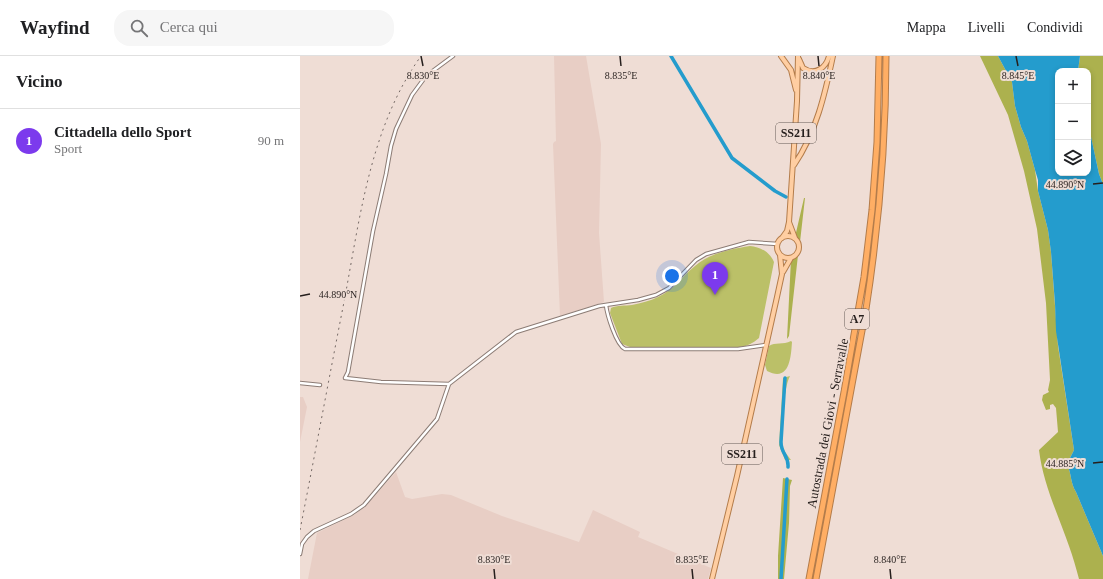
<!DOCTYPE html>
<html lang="it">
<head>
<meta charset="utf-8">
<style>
  :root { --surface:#fff; --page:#f6f6f6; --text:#202124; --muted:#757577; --line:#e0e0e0; --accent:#7c3aed }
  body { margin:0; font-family:"Times New Roman",serif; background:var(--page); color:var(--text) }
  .controls { position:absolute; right:12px; top:12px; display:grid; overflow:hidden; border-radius:8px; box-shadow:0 2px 6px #0003 }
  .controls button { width:36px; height:36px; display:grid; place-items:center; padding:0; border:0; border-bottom:1px solid var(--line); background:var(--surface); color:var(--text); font:20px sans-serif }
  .you { position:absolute; left:372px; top:220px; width:14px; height:14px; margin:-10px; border:3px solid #fff; border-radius:50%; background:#1a73e8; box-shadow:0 0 0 6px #1a73e833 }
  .badge { display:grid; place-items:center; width:26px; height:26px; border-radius:50%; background:var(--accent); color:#fff; font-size:13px; font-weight:700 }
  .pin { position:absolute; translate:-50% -33px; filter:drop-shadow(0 1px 2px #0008) }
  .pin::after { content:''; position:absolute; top:21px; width:14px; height:12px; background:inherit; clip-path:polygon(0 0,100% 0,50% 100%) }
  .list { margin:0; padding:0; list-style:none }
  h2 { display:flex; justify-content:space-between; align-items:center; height:52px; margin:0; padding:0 16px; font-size:17px }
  h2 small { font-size:13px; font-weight:400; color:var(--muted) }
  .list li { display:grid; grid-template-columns:26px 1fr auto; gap:12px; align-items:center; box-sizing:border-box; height:64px; padding:0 16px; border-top:1px solid var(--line) }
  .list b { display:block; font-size:15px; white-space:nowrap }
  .list p { margin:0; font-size:13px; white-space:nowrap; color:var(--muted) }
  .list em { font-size:13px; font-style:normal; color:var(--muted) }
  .icon { flex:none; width:22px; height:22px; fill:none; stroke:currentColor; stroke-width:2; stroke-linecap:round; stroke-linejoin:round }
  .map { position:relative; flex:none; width:803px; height:523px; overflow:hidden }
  header { display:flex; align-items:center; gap:24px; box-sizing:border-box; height:56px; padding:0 20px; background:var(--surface); border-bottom:1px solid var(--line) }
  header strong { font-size:19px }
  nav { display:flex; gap:22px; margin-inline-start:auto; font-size:14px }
  .search { width:280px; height:36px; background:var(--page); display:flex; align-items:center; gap:10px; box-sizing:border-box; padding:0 14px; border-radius:16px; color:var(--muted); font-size:15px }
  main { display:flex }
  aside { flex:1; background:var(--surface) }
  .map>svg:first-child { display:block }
  .built { fill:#e8cec5 }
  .green { fill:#bbc068 }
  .forest { fill:#acb14e }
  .water { fill:#249ccd }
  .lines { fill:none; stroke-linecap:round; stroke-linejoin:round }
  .canal { stroke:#249ccd; stroke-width:3.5 }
  .minor-casing { stroke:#8c7c75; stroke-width:4.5 }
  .primary-casing { stroke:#b37c4b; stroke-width:6 }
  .motorway-casing { stroke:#b37c4b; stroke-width:7 }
  .minor { stroke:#fff; stroke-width:2.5 }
  .primary { stroke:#ffcea2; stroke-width:4 }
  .motorway { stroke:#ffae64; stroke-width:5 }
  .rail { stroke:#756965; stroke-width:1; stroke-dasharray:2 4; stroke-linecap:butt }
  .ticks { fill:none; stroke:#261f1d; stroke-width:1.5 }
  .labels { text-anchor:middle; stroke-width:4; stroke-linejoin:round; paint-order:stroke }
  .shield { fill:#efddd5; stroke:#625854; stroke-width:1 }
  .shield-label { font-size:12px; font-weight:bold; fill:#261f1d }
  .street-label { font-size:13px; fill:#261f1d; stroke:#efddd5 }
  .ticks-label { font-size:10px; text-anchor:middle; fill:#261f1d; stroke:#efddd5; stroke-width:4; stroke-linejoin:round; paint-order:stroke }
</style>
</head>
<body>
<header>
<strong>Wayfind</strong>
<div class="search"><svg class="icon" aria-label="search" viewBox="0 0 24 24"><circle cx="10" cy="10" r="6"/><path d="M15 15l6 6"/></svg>Cerca qui</div>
<nav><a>Mappa</a><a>Livelli</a><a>Condividi</a></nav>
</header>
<main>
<aside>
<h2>Vicino<small></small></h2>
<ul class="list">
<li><span class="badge">1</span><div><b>Cittadella dello Sport</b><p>Sport</p></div><em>90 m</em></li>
</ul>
</aside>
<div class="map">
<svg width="803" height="523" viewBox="0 0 803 523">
  <rect width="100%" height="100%" fill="#efddd5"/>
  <!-- built -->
  <path class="built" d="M 254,0 L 286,0 L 301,88 L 299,177 L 304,246 L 260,260 L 253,88 L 254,86 L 256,85 Z
    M 0,341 L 3,341 L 7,351 L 0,386 Z
    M 96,416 L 105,441 L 112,443 L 142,438 L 151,439 L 202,460 L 279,486 L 293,454 L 340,476 L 338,481 L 411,512 L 408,523 L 8,523 L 17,477 L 54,459 L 65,451 Z"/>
  <!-- green -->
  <path class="green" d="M 450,190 C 460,191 470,196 474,206 L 459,282 C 453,287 448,290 440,291 L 330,291 L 322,288 L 310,257 L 311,252 C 317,249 325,250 332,249 C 341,247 350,245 358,241 C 374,234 382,220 395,210 C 410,197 431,193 450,190 Z
    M 491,285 L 492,286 C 491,300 490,327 467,315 L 465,309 L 469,290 C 475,286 483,289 491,285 Z
    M 490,320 C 483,333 482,373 482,389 L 485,396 L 491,404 L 485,404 L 479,389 L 483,322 Z"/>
  <!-- forest -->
  <path class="forest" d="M 680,0 L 698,0 L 712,26 L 715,50 L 721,71 L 727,85 L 735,114 L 738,135 L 748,174 L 751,196 L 758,290 L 774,394 L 767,408 C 772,419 770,426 776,436 L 803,500 L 803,523 L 779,523 C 776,512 773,501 769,490 C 758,458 743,428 739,394 L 758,376 L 756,352 L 753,348 L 750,349 L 750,353 L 746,354 L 742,344 L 743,339 L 749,336 L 748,334 L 750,324 L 746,247 L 737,173 L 724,115 L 708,59 Z
    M 780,0 L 803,0 L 803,128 L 799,118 L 788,67 L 788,15 L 778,15 Z
    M 504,142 L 505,142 L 500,186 L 495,181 Z
    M 498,199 L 489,280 L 487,283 L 491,203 Z
    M 483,422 L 492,424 L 490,430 L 489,467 L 484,523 L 478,523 L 478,500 Z"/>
  <!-- water -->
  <path class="water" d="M 698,0 L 780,0 L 778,15 L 758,15 L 758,117 L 788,117 L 788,67 L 799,118 L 803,128 L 803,500 L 776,436 C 770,426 772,419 767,408 L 774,394 L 756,275 L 755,248 L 751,196 L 748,174 L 738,135 L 738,124 L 735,114 L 727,85 L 721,71 L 715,50 L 712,26 Z"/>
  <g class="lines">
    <!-- canal -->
    <path class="canal" d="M 371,0 L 432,102 L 475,135 L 486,141
      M 485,322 L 481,386 C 481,398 489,400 488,411
      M 481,523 L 487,423"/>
    <!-- minor casing -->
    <g class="minor-casing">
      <path id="minor" d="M 306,249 C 307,258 316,289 325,293 L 438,293 L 466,289
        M 0,327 L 20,329
        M 149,328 L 81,326 L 45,322 L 48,316 L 73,175 L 86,118 L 91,90 L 96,73 L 112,39 L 126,20 L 153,0
        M 0,498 L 2,488 L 7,481 L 14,475 L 51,458 L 64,449 L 137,363 L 149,328 L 216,276 L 299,250 L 338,244 L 356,239 L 369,232 L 396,204 L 406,198 L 449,186 L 478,188"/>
    </g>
    <!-- primary casing -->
    <g class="primary-casing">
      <path id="primary" d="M 481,0 L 491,14 L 496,34
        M 499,3 L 503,12 C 515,20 526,12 529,0
        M 494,109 C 516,77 525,38 533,0
        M 489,166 L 495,182
        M477 191a11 11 0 1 1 22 0a11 11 0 1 1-22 0Z
        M 482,182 L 487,175 L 489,166 L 497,45 L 498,0
        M 483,216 L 491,202
        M 412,523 L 437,420 L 477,241 L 482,218 L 480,199"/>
    </g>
    <!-- motorway casing -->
    <g class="motorway-casing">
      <path id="motorway" d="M 509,523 L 544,336 L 564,221 L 572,154 L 577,86 L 579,0
        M 516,523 L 566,253 C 579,169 586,85 586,0"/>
    </g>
    <!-- minor -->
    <use href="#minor" class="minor"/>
    <!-- primary -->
    <use href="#primary" class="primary"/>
    <!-- motorway -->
    <use href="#motorway" class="motorway"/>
    <!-- rail -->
    <path class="rail" d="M 0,474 C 15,398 29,322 44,246 C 60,162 70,71 121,0"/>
  </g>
  <!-- ticks -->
  <path class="ticks" d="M 121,0 L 123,10M 320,0 L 321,10M 518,0 L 519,10M 716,0 L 718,10M 793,128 L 803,127M 0,240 L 10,238M 793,407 L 803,406M 194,513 L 195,523M 392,513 L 393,523M 590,513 L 591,523"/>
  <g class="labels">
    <!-- shield labels -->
    <g class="shield">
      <rect x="476" y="67" width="40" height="20" rx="3"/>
      <rect x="545" y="253" width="24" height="20" rx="3"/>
      <rect x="422" y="388" width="40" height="20" rx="3"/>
    </g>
    <g class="shield-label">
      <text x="496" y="81">SS211</text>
      <text x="557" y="267">A7</text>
      <text x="442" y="402">SS211</text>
    </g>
    <!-- street labels -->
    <g class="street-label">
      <text transform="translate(527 367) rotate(-79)" y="5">Autostrada dei Giovi - Serravalle</text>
    </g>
  </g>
  <g class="ticks-label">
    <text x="123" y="23">8.830°E</text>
    <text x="321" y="23">8.835°E</text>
    <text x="519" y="23">8.840°E</text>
    <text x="718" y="23">8.845°E</text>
    <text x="765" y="132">44.890°N</text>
    <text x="38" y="242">44.890°N</text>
    <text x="765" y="411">44.885°N</text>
    <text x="194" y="507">8.830°E</text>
    <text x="392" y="507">8.835°E</text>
    <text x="590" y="507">8.840°E</text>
  </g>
</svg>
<div class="controls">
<button>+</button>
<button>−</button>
<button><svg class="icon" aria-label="layers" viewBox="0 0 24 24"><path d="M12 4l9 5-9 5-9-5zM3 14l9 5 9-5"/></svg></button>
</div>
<div class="you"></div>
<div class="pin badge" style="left:415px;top:239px">1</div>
</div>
</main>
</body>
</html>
